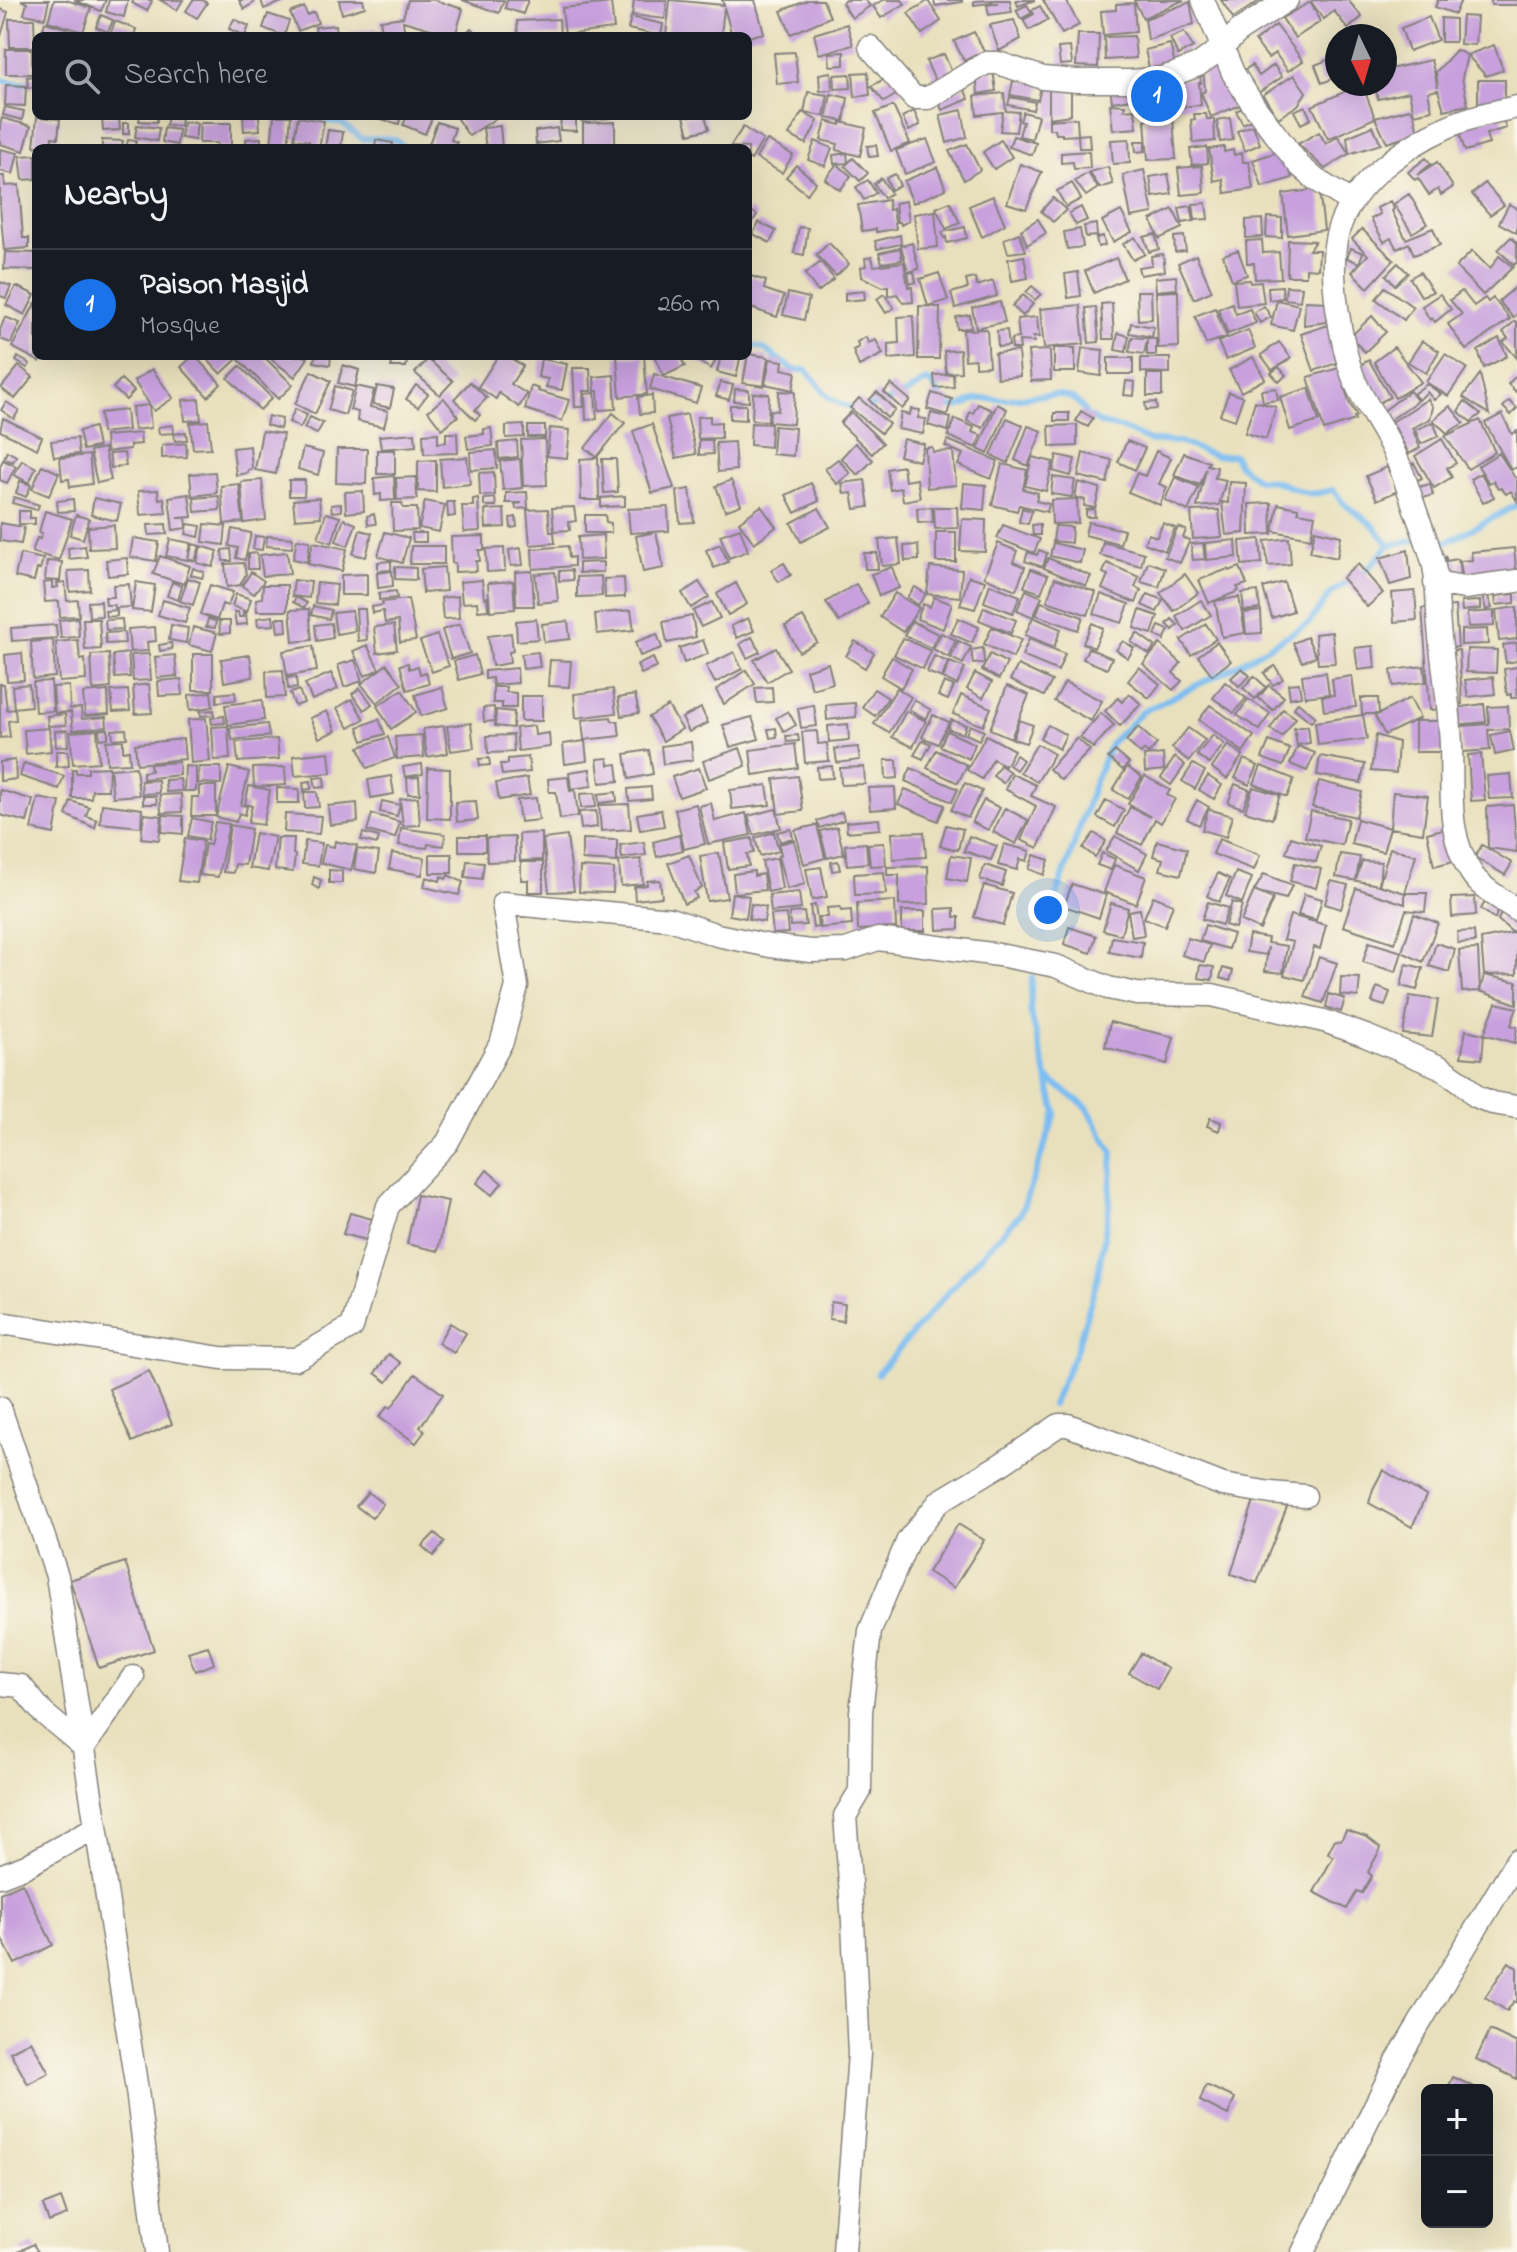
<!DOCTYPE html>
<html lang="en">
<head>
<meta charset="utf-8">
<style>
  :root { --surface:#171b24; --page:#242831; --text:#f1f3f6; --muted:#9ea1a6; --line:#363941; --accent:#1a73e8 }
  body { margin:0; font-family:"Indie Flower",sans-serif; background:var(--page); color:var(--text) }
  .controls { position:absolute; right:24px; bottom:24px; display:grid; overflow:hidden; border-radius:12px; box-shadow:0 8px 32px #0002 }
  .controls button { width:72px; height:72px; display:grid; place-items:center; padding:0; border:0; border-bottom:2px solid var(--line); background:var(--surface); color:var(--text); font:40px sans-serif }
  .compass { position:absolute; left:1325px; top:24px; width:72px; height:72px; border-radius:50%; background:var(--surface); box-shadow:0 8px 32px #0002; rotate:175deg }
  .you { position:absolute; left:1048px; top:910px; width:28px; height:28px; margin:-20px; border:6px solid #fff; border-radius:50%; background:#1a73e8; box-shadow:0 0 0 12px #1a73e833 }
  .badge { display:grid; place-items:center; width:52px; height:52px; border-radius:50%; background:var(--accent); color:#fff; font-size:26px; font-weight:700 }
  .pin { position:absolute; translate:-50% -50%; border:4px solid #fff; box-shadow:0 2px 8px #0006 }
  .list { margin:0; padding:0; list-style:none }
  h2 { display:flex; justify-content:space-between; align-items:center; height:104px; margin:0; padding:0 32px; font-size:34px }
  h2 small { font-size:26px; font-weight:400; color:var(--muted) }
  .list li { display:grid; grid-template-columns:52px 1fr auto; gap:24px; align-items:center; box-sizing:border-box; height:112px; padding:0 32px; border-top:2px solid var(--line) }
  .list b { display:block; font-size:30px; white-space:nowrap }
  .list p { margin:0; font-size:26px; white-space:nowrap; color:var(--muted) }
  .list em { font-size:26px; font-style:normal; color:var(--muted) }
  .icon { flex:none; width:44px; height:44px; fill:none; stroke:currentColor; stroke-width:2; stroke-linecap:round; stroke-linejoin:round }
  .map { position:relative; flex:none; width:1517px; height:2252px; overflow:hidden }
  .search { position:absolute; background:var(--surface); box-shadow:0 8px 32px #0002; left:32px; top:32px; width:720px; height:88px; display:flex; align-items:center; gap:20px; box-sizing:border-box; padding:0 28px; border-radius:12px; color:var(--muted); font-size:30px }
  .panel { position:absolute; background:var(--surface); box-shadow:0 8px 32px #0002; left:32px; top:144px; width:720px; height:216px; border-radius:12px }
  .map>svg:first-child { display:block }
  .lines { fill:none; stroke-linecap:round; stroke-linejoin:round }
  .stream { stroke:#7dbdf1; stroke-width:6 }
  .building { fill:#c7a0dd }
  .street-casing { stroke:#85817c; stroke-width:25 }
  .street { stroke:#fff; stroke-width:22 }
</style>
</head>
<body>
<div class="map">
<svg width="1517" height="2252" viewBox="0 0 1517 2252">
  <rect width="100%" height="100%" fill="#fbf7ec"/>
  <filter id="ink" filterUnits="userSpaceOnUse"><feTurbulence type="fractalNoise" baseFrequency=".0125" numOctaves="2"/><feDisplacementMap in="SourceGraphic" scale="16" xChannelSelector="R" yChannelSelector="G"/><feConvolveMatrix kernelMatrix="1 2 1 2 8 2 1 2 1" color-interpolation-filters="sRGB"/></filter>
  <filter id="wash" filterUnits="userSpaceOnUse"><feTurbulence type="fractalNoise" baseFrequency=".006" numOctaves="4" result="noise"/><feDisplacementMap in="SourceGraphic" scale="32" xChannelSelector="R" yChannelSelector="G"/><feGaussianBlur stdDeviation="1.8" result="paint"/><feColorMatrix in="noise" values="0 0 0 0 0 0 0 0 0 0 0 0 0 0 0 0 0 1.4 0 .05"/><feComposite in="paint" operator="in"/></filter>
  <g filter="url(#wash)">
    <rect width="100%" height="100%" fill="#e8e0bc"/>
    <g class="lines">
      <!-- stream -->
      <path class="stream" d="M 0,80 L 19,83 L 36,83
        M 316,116 L 327,121 L 342,123 L 362,139 L 385,138 L 396,140 L 406,148
        M 748,344 L 764,349 L 794,370 L 806,370 C 814,378 820,387 827,395 C 849,417 881,406 905,394 C 912,390 918,385 927,381 C 940,388 939,405 952,407 C 961,409 967,402 975,400 C 986,397 996,400 1006,399 C 1032,399 1073,382 1086,415 L 1102,424 L 1121,428 L 1150,441 L 1179,442 L 1215,456 L 1234,455 L 1238,464 L 1258,480 C 1277,478 1290,489 1308,493 C 1319,495 1324,491 1333,490 L 1344,504 L 1373,525 L 1389,545
        M 1444,541 L 1449,541 L 1517,505
        M 1045,931 L 1094,784 L 1111,743 L 1142,712 L 1234,667 L 1309,623 L 1332,592 L 1366,571 L 1389,545 L 1415,540
        M 1047,1078 L 1087,1107 L 1113,1153 L 1109,1208 L 1097,1280 L 1076,1351 L 1052,1405
        M 877,1374 L 964,1274 L 1021,1213 L 1056,1113 L 1030,1010 L 1032,977"/>
    </g>
    <g id="blocks">
      <!-- building -->
      <path class="building" d="M 21,0 L 49,0 L 45,18 L 24,14 L 27,3 Z
        M 54,0 L 66,0 L 91,8 L 83,32 L 48,21 Z
        M 74,0 L 106,0 L 101,11 Z
        M 109,0 L 128,0 L 124,17 L 106,12 Z
        M 134,0 L 150,0 L 152,1 L 147,11 L 132,3 Z
        M 160,0 L 183,0 L 177,10 Z
        M 193,0 L 202,0 L 207,3 L 197,18 L 186,11 Z
        M 239,0 L 254,0 L 255,2 L 244,9 Z
        M 261,0 L 287,0 L 264,9 Z
        M 339,0 L 363,0 L 365,7 L 342,14 Z
        M 408,0 L 434,0 L 463,9 L 455,36 L 403,21 L 405,36 L 383,36 L 380,20 L 403,17 Z
        M 462,0 L 504,0 L 499,13 Z
        M 507,0 L 528,0 L 523,14 L 505,8 Z
        M 634,0 L 667,0 L 665,19 L 632,15 Z
        M 670,0 L 724,5 L 722,0 L 755,0 L 764,33 L 748,37 L 732,36 L 724,7 L 721,36 L 666,36 Z
        M 808,0 L 823,0 L 830,17 L 791,34 L 781,11 Z
        M 846,0 L 865,0 L 870,6 L 852,18 L 842,3 Z
        M 883,0 L 902,0 L 905,4 L 881,18 L 873,6 Z
        M 934,0 L 962,0 L 962,2 L 935,6 Z
        M 990,0 L 991,3 L 974,5 L 974,1 Z
        M 992,0 L 1010,0 L 1012,12 L 989,15 L 987,5 L 999,3 L 993,3 Z
        M 1016,0 L 1035,0 L 1018,6 Z
        M 1043,0 L 1066,0 L 1079,25 L 1062,34 Z
        M 1134,0 L 1184,0 L 1143,18 Z
        M 1221,0 L 1261,0 L 1233,18 Z
        M 1314,0 L 1348,0 L 1362,17 L 1348,29 L 1334,11 L 1324,19 L 1311,2 L 1320,22 L 1295,38 L 1282,18 Z
        M 1438,0 L 1461,0 L 1455,14 L 1435,7 Z
        M 1491,0 L 1517,0 L 1517,5 L 1491,5 Z
        M 928,1 L 941,21 L 922,34 L 908,13 Z
        M 1190,2 L 1194,24 L 1148,40 L 1145,19 Z
        M 611,3 L 614,29 L 565,35 L 562,8 Z
        M 1134,3 L 1136,32 L 1103,35 L 1101,11 L 1116,10 L 1116,4 Z
        M 1027,5 L 1032,13 L 1021,19 L 1016,10 Z
        M 1040,6 L 1048,20 L 1029,30 L 1023,20 L 1034,14 L 1032,10 Z
        M 304,7 L 307,15 L 314,12 L 318,23 L 298,31 L 290,13 Z
        M 0,9 L 8,12 L 1,36 L 0,36 Z
        M 268,14 L 289,21 L 284,36 L 263,28 Z
        M 101,15 L 113,20 L 108,32 L 96,27 Z
        M 1462,16 L 1477,17 L 1475,45 L 1460,44 Z
        M 631,17 L 663,24 L 661,36 L 628,29 Z
        M 1429,17 L 1438,40 L 1409,51 L 1401,28 Z
        M 1441,18 L 1455,19 L 1455,42 L 1441,42 Z
        M 9,19 L 34,19 L 35,47 L 10,47 Z
        M 234,19 L 249,26 L 245,36 L 229,29 Z
        M 559,19 L 560,36 L 518,36 L 517,21 Z
        M 1014,20 L 1021,39 L 999,51 L 990,25 Z
        M 115,21 L 136,29 L 134,36 L 110,35 Z
        M 45,22 L 66,28 L 63,36 L 41,36 Z
        M 847,24 L 853,45 L 819,54 L 814,34 Z
        M 336,25 L 337,36 L 316,36 L 315,27 Z
        M 1276,25 L 1303,61 L 1288,71 L 1275,53 L 1268,58 L 1255,41 Z
        M 377,28 L 378,36 L 351,36 L 350,32 Z
        M 471,28 L 479,36 L 463,36 Z
        M 974,32 L 984,51 L 964,61 L 954,41 Z
        M 1184,32 L 1193,47 L 1178,55 L 1170,38 Z
        M 1078,34 L 1099,34 L 1098,67 L 1076,66 Z
        M 1134,36 L 1136,58 L 1105,60 L 1104,37 Z
        M 1170,44 L 1175,65 L 1150,72 L 1145,50 Z
        M 1494,45 L 1503,70 L 1486,76 L 1467,55 Z
        M 1070,47 L 1072,64 L 1060,65 L 1058,48 Z
        M 6,49 L 32,49 L 32,74 L 6,74 Z
        M 1456,50 L 1467,55 L 1462,78 L 1468,105 L 1444,110 L 1438,90 L 1428,92 L 1432,110 L 1414,114 L 1409,92 L 1378,99 L 1374,84 L 1385,84 L 1385,70 L 1431,60 L 1438,87 L 1436,72 Z
        M 795,52 L 798,82 L 777,84 L 774,53 Z
        M 844,52 L 844,65 L 830,66 L 829,53 Z
        M 944,54 L 954,77 L 936,83 L 926,61 Z
        M 1337,56 L 1337,77 L 1322,83 L 1315,65 Z
        M 1221,62 L 1243,104 L 1211,117 L 1201,93 L 1205,91 L 1203,69 Z
        M 1252,65 L 1259,76 L 1274,65 L 1282,77 L 1258,93 L 1243,71 Z
        M 993,70 L 996,91 L 978,94 L 976,73 Z
        M 831,72 L 832,90 L 820,91 L 819,74 Z
        M 868,72 L 870,95 L 855,97 L 853,73 Z
        M 850,74 L 851,88 L 835,89 L 834,75 Z
        M 892,75 L 904,90 L 884,102 L 871,86 Z
        M 1200,75 L 1201,83 L 1199,83 L 1201,105 L 1180,107 L 1177,80 L 1196,78 Z
        M 1294,75 L 1306,92 L 1298,105 L 1278,118 L 1263,95 Z
        M 36,76 L 36,87 L 28,88 L 27,77 Z
        M 1175,79 L 1179,104 L 1149,108 L 1138,104 L 1134,88 Z
        M 1478,80 L 1505,80 L 1505,103 L 1478,103 Z
        M 1013,81 L 1042,83 L 1038,100 L 1010,95 Z
        M 1049,82 L 1071,82 L 1071,115 L 1049,118 Z
        M 1362,84 L 1375,118 L 1328,139 L 1312,106 Z
        M 6,85 L 26,86 L 25,106 L 5,105 Z
        M 1110,85 L 1130,86 L 1132,99 L 1112,102 Z
        M 963,87 L 969,99 L 942,110 L 937,98 Z
        M 808,92 L 828,95 L 824,116 L 804,113 Z
        M 1004,93 L 1006,111 L 1019,112 L 1016,132 L 1000,131 L 1003,112 L 977,115 L 975,96 Z
        M 831,94 L 848,98 L 844,121 L 826,118 Z
        M 1010,97 L 1035,102 L 1033,110 L 1008,105 Z
        M 1110,104 L 1125,105 L 1124,110 L 1135,109 L 1137,128 L 1113,130 Z
        M 893,106 L 910,143 L 891,151 L 875,113 Z
        M 1246,106 L 1253,119 L 1243,124 L 1236,111 Z
        M 1305,106 L 1311,119 L 1301,124 L 1294,111 Z
        M 5,107 L 24,111 L 22,120 L 3,115 Z
        M 1410,109 L 1414,114 L 1418,133 L 1387,143 L 1375,118 Z
        M 962,110 L 967,137 L 947,143 L 940,115 Z
        M 914,111 L 920,125 L 909,131 L 902,117 Z
        M 802,112 L 818,121 L 806,144 L 789,135 Z
        M 1023,112 L 1038,116 L 1032,139 L 1019,136 L 1023,122 L 1020,121 Z
        M 1194,114 L 1206,114 L 1207,119 L 1214,119 L 1215,141 L 1193,143 L 1191,120 L 1195,119 Z
        M 1501,114 L 1506,128 L 1486,134 L 1489,144 L 1465,151 L 1458,128 Z
        M 102,116 L 119,116 L 120,130 L 103,131 Z
        M 140,116 L 157,116 L 157,122 L 139,121 Z
        M 243,116 L 259,116 L 260,130 L 244,131 Z
        M 274,116 L 291,116 L 288,148 L 271,146 Z
        M 370,116 L 401,116 L 399,124 Z
        M 407,116 L 433,116 L 425,134 L 403,125 Z
        M 455,116 L 499,116 L 469,136 Z
        M 561,116 L 576,116 L 576,131 L 560,130 Z
        M 580,116 L 610,116 L 610,118 L 581,121 Z
        M 684,116 L 705,116 L 709,129 L 689,134 Z
        M 37,117 L 60,119 L 58,138 L 52,137 L 51,148 L 34,146 Z
        M 168,117 L 181,119 L 180,126 L 166,125 Z
        M 298,117 L 324,121 L 319,148 L 308,146 L 309,141 L 294,139 Z
        M 2,118 L 31,126 L 24,151 L 0,144 L 0,125 Z
        M 1077,118 L 1078,135 L 1089,134 L 1090,148 L 1079,148 L 1078,135 L 1062,136 L 1062,134 L 1056,134 L 1055,129 L 1049,129 L 1049,120 Z
        M 1173,118 L 1176,159 L 1148,160 L 1145,120 Z
        M 1230,118 L 1233,140 L 1220,142 L 1217,120 Z
        M 826,121 L 841,125 L 841,122 L 866,128 L 860,156 L 836,150 L 838,144 L 821,140 Z
        M 183,122 L 197,123 L 195,140 L 181,138 Z
        M 437,122 L 455,128 L 451,140 L 457,142 L 454,148 L 440,148 L 429,144 Z
        M 615,122 L 615,148 L 583,148 L 583,123 Z
        M 123,123 L 129,123 L 129,134 L 123,134 Z
        M 200,123 L 231,123 L 231,148 L 217,147 L 217,143 L 199,143 Z
        M 137,125 L 159,128 L 157,141 L 135,137 Z
        M 1253,125 L 1260,144 L 1245,151 L 1237,131 Z
        M 500,126 L 502,148 L 486,148 L 483,128 Z
        M 1373,126 L 1381,144 L 1349,154 L 1325,169 L 1298,144 L 1319,132 L 1326,144 L 1338,136 L 1349,154 L 1347,137 Z
        M 743,127 L 763,140 L 751,160 L 748,158 L 748,148 L 730,147 Z
        M 164,128 L 179,130 L 177,145 L 162,142 Z
        M 557,128 L 559,141 L 536,144 L 535,131 Z
        M 328,130 L 343,132 L 341,148 L 325,148 Z
        M 1013,136 L 1036,143 L 1032,155 L 1009,147 Z
        M 261,138 L 261,148 L 246,148 L 246,139 Z
        M 927,139 L 936,162 L 905,174 L 896,150 Z
        M 1129,139 L 1130,163 L 1113,164 L 1111,140 Z
        M 102,140 L 123,141 L 122,148 L 102,148 Z
        M 128,140 L 136,141 L 135,148 L 126,148 Z
        M 376,140 L 393,143 L 392,148 L 375,148 Z
        M 767,140 L 793,155 L 782,173 L 756,158 Z
        M 1001,140 L 1012,157 L 994,169 L 983,152 Z
        M 815,141 L 832,148 L 825,166 L 808,160 Z
        M 1135,141 L 1145,141 L 1145,151 L 1136,152 Z
        M 967,144 L 980,170 L 964,180 L 949,151 Z
        M 876,145 L 878,156 L 869,157 L 867,146 Z
        M 1207,147 L 1208,163 L 1192,165 L 1190,149 Z
        M 1224,147 L 1224,152 L 1233,150 L 1234,155 L 1242,153 L 1243,162 L 1249,162 L 1253,189 L 1225,193 L 1223,179 L 1214,181 L 1209,149 Z
        M 0,149 L 18,153 L 13,174 L 0,171 Z
        M 1283,150 L 1292,178 L 1262,187 L 1253,160 Z
        M 1089,151 L 1090,168 L 1074,169 L 1073,162 L 1061,163 L 1061,153 Z
        M 847,153 L 848,163 L 834,164 L 833,155 Z
        M 36,155 L 36,179 L 23,180 L 20,156 Z
        M 853,158 L 868,173 L 860,181 L 845,166 Z
        M 1426,158 L 1431,164 L 1417,175 L 1437,162 L 1453,187 L 1441,195 L 1438,189 L 1429,195 L 1418,178 L 1415,180 L 1408,172 Z
        M 837,164 L 851,176 L 840,190 L 825,179 Z
        M 1020,164 L 1042,172 L 1026,209 L 1007,203 Z
        M 796,165 L 816,182 L 807,194 L 786,177 Z
        M 1202,166 L 1204,193 L 1181,195 L 1178,168 Z
        M 937,167 L 946,189 L 913,203 L 904,181 Z
        M 1108,167 L 1113,184 L 1100,188 L 1089,172 Z
        M 1144,170 L 1153,213 L 1131,217 L 1123,175 Z
        M 1088,173 L 1098,188 L 1086,196 L 1075,181 Z
        M 895,174 L 900,186 L 891,190 L 886,178 Z
        M 1168,174 L 1172,194 L 1153,197 L 1150,177 Z
        M 0,176 L 4,176 L 5,186 L 19,185 L 23,238 L 29,238 L 29,248 L 4,250 L 0,206 Z
        M 881,178 L 891,193 L 884,198 L 874,184 Z
        M 868,180 L 876,193 L 864,200 L 856,187 Z
        M 1072,183 L 1081,199 L 1066,207 L 1057,191 Z
        M 1485,183 L 1504,205 L 1490,215 L 1472,194 Z
        M 1319,189 L 1324,230 L 1288,235 L 1283,194 Z
        M 1409,194 L 1427,224 L 1412,233 L 1394,204 Z
        M 993,196 L 1005,224 L 982,237 L 969,206 Z
        M 1053,198 L 1066,210 L 1053,222 L 1041,211 Z
        M 888,200 L 889,210 L 893,209 L 896,229 L 876,232 L 876,229 L 862,231 L 858,205 Z
        M 906,201 L 909,221 L 901,225 L 900,222 L 897,222 L 895,203 Z
        M 1390,201 L 1394,209 L 1392,211 L 1406,239 L 1433,228 L 1440,245 L 1414,255 L 1409,243 L 1397,249 L 1391,238 L 1384,242 L 1371,219 L 1380,214 L 1377,208 Z
        M 950,202 L 960,223 L 946,229 L 936,208 Z
        M 1206,203 L 1208,219 L 1195,220 L 1193,204 Z
        M 1509,204 L 1517,208 L 1517,233 L 1499,223 Z
        M 1191,206 L 1194,221 L 1182,223 L 1179,208 Z
        M 1081,207 L 1087,220 L 1076,225 L 1069,213 Z
        M 748,209 L 757,215 L 748,228 Z
        M 1173,209 L 1182,228 L 1159,239 L 1151,220 Z
        M 935,211 L 938,247 L 918,249 L 914,214 Z
        M 1121,211 L 1132,232 L 1113,242 L 1102,221 Z
        M 1267,217 L 1282,218 L 1282,238 L 1266,237 Z
        M 1038,219 L 1046,233 L 1027,245 L 1021,230 Z
        M 1262,219 L 1263,237 L 1246,238 L 1246,220 Z
        M 759,222 L 776,231 L 770,243 L 753,234 Z
        M 1096,224 L 1097,236 L 1086,237 L 1084,226 Z
        M 799,227 L 808,228 L 804,255 L 794,253 Z
        M 965,227 L 967,238 L 947,243 L 946,237 L 944,238 L 942,232 Z
        M 1080,229 L 1083,247 L 1067,249 L 1064,232 Z
        M 1362,229 L 1394,260 L 1368,288 L 1352,272 L 1368,255 L 1352,239 Z
        M 1019,233 L 1026,251 L 1008,253 L 1004,239 Z
        M 1155,234 L 1159,249 L 1149,252 L 1144,237 Z
        M 900,235 L 901,244 L 877,249 L 875,241 Z
        M 1103,236 L 1105,245 L 1098,247 L 1096,238 Z
        M 1184,236 L 1186,251 L 1175,252 L 1174,237 Z
        M 1135,237 L 1145,254 L 1133,260 L 1123,244 Z
        M 1511,237 L 1517,243 L 1517,262 L 1514,265 L 1498,250 Z
        M 1262,240 L 1263,253 L 1279,252 L 1281,278 L 1255,279 L 1254,263 L 1247,263 L 1246,241 Z
        M 1288,240 L 1315,241 L 1309,250 L 1319,250 L 1318,269 L 1306,268 L 1306,276 L 1287,276 Z
        M 829,243 L 849,264 L 836,276 L 816,255 Z
        M 912,243 L 919,269 L 908,272 L 901,246 Z
        M 900,248 L 902,260 L 882,263 L 879,253 Z
        M 1351,248 L 1363,253 L 1359,263 L 1347,258 Z
        M 1238,250 L 1247,275 L 1232,280 L 1223,255 Z
        M 1472,251 L 1490,269 L 1499,256 L 1513,267 L 1483,295 L 1456,267 Z
        M 5,252 L 36,253 L 36,270 L 4,269 Z
        M 1163,254 L 1165,271 L 1140,275 L 1138,267 L 1152,265 L 1151,256 Z
        M 1196,255 L 1212,291 L 1194,299 L 1178,263 Z
        M 1024,256 L 1028,278 L 1012,281 L 1008,259 Z
        M 872,257 L 874,266 L 904,262 L 908,287 L 912,287 L 913,302 L 903,303 L 897,294 L 888,296 L 888,286 L 883,287 L 862,277 L 861,267 L 866,266 L 865,258 Z
        M 1116,258 L 1125,279 L 1094,293 L 1085,271 Z
        M 821,262 L 834,279 L 818,292 L 805,274 Z
        M 1398,263 L 1408,273 L 1395,285 L 1386,275 Z
        M 914,272 L 916,282 L 910,284 L 908,273 Z
        M 1078,272 L 1081,296 L 1068,298 L 1065,274 Z
        M 1420,272 L 1433,292 L 1421,296 L 1410,278 Z
        M 939,273 L 948,300 L 928,306 L 920,279 Z
        M 751,276 L 766,281 L 764,289 L 784,296 L 777,317 L 748,307 L 748,283 Z
        M 1176,276 L 1177,289 L 1156,291 L 1155,278 Z
        M 975,278 L 977,286 L 993,281 L 997,296 L 955,308 L 951,293 L 968,288 L 966,280 Z
        M 1250,280 L 1250,283 L 1261,282 L 1264,303 L 1237,306 L 1234,281 Z
        M 0,282 L 11,286 L 6,298 L 0,296 Z
        M 16,286 L 35,295 L 25,315 L 6,305 Z
        M 1032,286 L 1041,294 L 1035,300 L 1026,292 Z
        M 1282,286 L 1283,298 L 1269,300 L 1268,287 Z
        M 1286,286 L 1302,287 L 1300,301 L 1285,299 Z
        M 1517,286 L 1517,314 L 1513,318 L 1499,301 Z
        M 1385,287 L 1413,307 L 1404,320 L 1376,299 Z
        M 864,291 L 865,299 L 845,301 L 845,293 Z
        M 1137,291 L 1151,291 L 1152,319 L 1138,320 Z
        M 1178,291 L 1179,347 L 1158,348 L 1156,292 Z
        M 1462,291 L 1474,306 L 1485,298 L 1488,302 L 1493,298 L 1510,319 L 1466,350 L 1448,324 L 1462,314 L 1450,300 Z
        M 788,293 L 809,298 L 804,320 L 783,315 Z
        M 884,294 L 894,308 L 886,313 L 877,299 Z
        M 1440,294 L 1451,309 L 1435,322 L 1432,318 L 1430,320 L 1422,306 Z
        M 1023,295 L 1033,304 L 1023,316 L 1012,306 Z
        M 1277,300 L 1299,305 L 1293,330 L 1271,325 Z
        M 1305,301 L 1328,302 L 1327,322 L 1304,325 Z
        M 36,302 L 36,356 L 43,356 L 40,362 L 12,347 Z
        M 1000,302 L 1005,322 L 976,328 L 972,308 Z
        M 1112,303 L 1114,339 L 1103,339 L 1101,304 Z
        M 1232,303 L 1236,314 L 1250,309 L 1256,323 L 1228,334 L 1218,309 Z
        M 1080,305 L 1084,344 L 1044,348 L 1040,309 Z
        M 919,306 L 940,307 L 939,359 L 918,359 Z
        M 1264,306 L 1271,317 L 1260,323 L 1254,312 Z
        M 1096,307 L 1099,342 L 1089,343 L 1086,308 Z
        M 1215,308 L 1227,337 L 1206,344 L 1195,316 Z
        M 970,315 L 971,328 L 957,329 L 956,317 Z
        M 913,316 L 915,357 L 888,359 L 888,344 L 899,343 L 898,317 Z
        M 1372,316 L 1386,332 L 1365,352 L 1350,337 Z
        M 5,317 L 20,323 L 11,343 L 0,339 L 0,330 Z
        M 1037,317 L 1039,337 L 1033,337 L 1034,342 L 1019,341 L 1020,349 L 1012,349 L 1011,339 L 1019,338 L 1017,319 Z
        M 1515,321 L 1517,323 L 1517,358 L 1503,342 L 1508,338 L 1503,332 Z
        M 1131,323 L 1154,327 L 1152,337 L 1129,333 Z
        M 1328,325 L 1340,362 L 1314,371 L 1301,334 Z
        M 987,329 L 989,366 L 975,367 L 975,359 L 965,360 L 963,330 Z
        M 1007,330 L 1009,346 L 998,347 L 997,331 Z
        M 1248,330 L 1255,348 L 1226,360 L 1218,342 Z
        M 1118,333 L 1129,336 L 1126,352 L 1115,350 Z
        M 866,337 L 868,343 L 876,340 L 883,354 L 859,366 L 853,350 L 859,347 L 857,342 Z
        M 1132,337 L 1156,339 L 1156,355 L 1147,355 L 1147,340 L 1144,354 L 1129,352 Z
        M 1499,338 L 1507,356 L 1484,368 L 1478,351 Z
        M 1422,341 L 1439,351 L 1426,373 L 1408,362 Z
        M 1279,342 L 1291,358 L 1272,370 L 1261,355 Z
        M 1394,347 L 1421,382 L 1395,398 L 1374,362 Z
        M 1054,348 L 1075,348 L 1075,372 L 1054,372 Z
        M 1082,348 L 1103,350 L 1101,376 L 1079,373 Z
        M 960,350 L 961,372 L 946,373 L 944,351 Z
        M 1050,350 L 1051,380 L 1031,381 L 1028,351 Z
        M 1018,351 L 1020,376 L 997,378 L 995,353 Z
        M 748,354 L 768,357 L 764,386 L 743,383 Z
        M 1445,354 L 1467,368 L 1448,396 L 1426,382 Z
        M 193,356 L 195,356 L 221,384 L 208,397 L 181,367 Z
        M 204,356 L 232,356 L 236,360 L 221,374 Z
        M 241,356 L 263,356 L 293,385 L 278,399 L 238,359 Z
        M 275,356 L 304,356 L 308,358 L 295,377 L 272,360 Z
        M 315,356 L 331,356 L 330,365 L 314,362 Z
        M 370,356 L 392,356 L 391,361 Z
        M 394,356 L 408,356 L 406,367 L 391,367 Z
        M 498,356 L 507,356 L 523,366 L 511,384 L 527,394 L 519,407 L 499,393 L 496,399 L 478,387 Z
        M 617,356 L 644,356 L 647,394 L 620,397 Z
        M 654,356 L 680,356 L 685,366 L 664,376 Z
        M 688,356 L 705,357 L 718,356 L 711,369 Z
        M 721,356 L 740,359 L 736,377 L 717,372 Z
        M 18,357 L 30,364 L 27,368 L 16,361 Z
        M 1253,357 L 1265,379 L 1241,392 L 1229,370 Z
        M 1108,358 L 1133,358 L 1133,374 L 1108,374 Z
        M 1141,358 L 1170,358 L 1170,373 L 1141,372 Z
        M 428,359 L 453,381 L 440,395 L 415,373 Z
        M 541,359 L 567,364 L 562,390 L 546,387 L 548,379 L 538,377 Z
        M 770,359 L 783,361 L 782,369 L 796,372 L 793,390 L 765,384 Z
        M 1369,360 L 1390,397 L 1377,404 L 1356,367 Z
        M 343,365 L 359,370 L 355,387 L 338,383 Z
        M 19,366 L 33,377 L 15,399 L 1,388 Z
        M 240,366 L 272,398 L 260,410 L 228,378 Z
        M 1279,367 L 1286,375 L 1279,382 L 1271,373 Z
        M 573,368 L 590,368 L 591,391 L 583,391 L 584,407 L 575,407 Z
        M 1339,368 L 1349,402 L 1357,416 L 1354,417 L 1355,420 L 1324,430 L 1308,377 Z
        M 152,369 L 173,398 L 154,411 L 134,381 Z
        M 311,371 L 331,381 L 315,414 L 295,404 Z
        M 654,374 L 701,388 L 696,403 L 650,389 Z
        M 953,374 L 954,387 L 935,388 L 934,375 Z
        M 1147,374 L 1162,374 L 1162,396 L 1147,396 Z
        M 1480,374 L 1489,414 L 1463,397 Z
        M 614,375 L 616,409 L 599,410 L 598,391 L 595,391 L 594,377 Z
        M 1517,375 L 1517,393 L 1508,384 Z
        M 121,379 L 134,391 L 126,400 L 113,388 Z
        M 1126,381 L 1135,382 L 1134,396 L 1124,395 Z
        M 470,382 L 487,398 L 475,410 L 480,415 L 475,420 L 454,399 Z
        M 721,382 L 733,385 L 729,400 L 716,396 Z
        M 891,384 L 910,400 L 902,409 L 884,392 Z
        M 1427,384 L 1441,394 L 1434,400 L 1427,392 L 1419,400 L 1413,394 Z
        M 416,385 L 428,394 L 418,407 L 406,399 Z
        M 335,386 L 352,391 L 345,415 L 328,410 Z
        M 356,386 L 374,390 L 370,407 L 388,411 L 384,427 L 357,421 L 358,412 L 350,410 Z
        M 377,386 L 394,389 L 390,408 L 373,404 Z
        M 531,386 L 539,389 L 538,391 L 569,400 L 562,421 L 525,409 Z
        M 1276,388 L 1278,400 L 1263,402 L 1261,390 Z
        M 1309,388 L 1319,421 L 1290,430 L 1280,397 Z
        M 735,389 L 749,390 L 749,402 L 734,401 Z
        M 779,391 L 795,392 L 793,424 L 769,422 L 770,410 L 778,411 Z
        M 1410,391 L 1417,401 L 1389,421 L 1382,412 Z
        M 877,392 L 895,410 L 887,418 L 869,400 Z
        M 1229,392 L 1243,397 L 1235,420 L 1220,415 Z
        M 595,393 L 597,419 L 586,420 L 585,394 Z
        M 753,393 L 769,394 L 768,421 L 752,420 Z
        M 932,393 L 952,399 L 947,415 L 927,409 Z
        M 652,395 L 653,413 L 640,414 L 638,397 Z
        M 444,398 L 458,416 L 442,429 L 428,411 Z
        M 859,398 L 889,424 L 881,433 L 850,408 Z
        M 199,399 L 201,420 L 185,421 L 183,400 Z
        M 1428,399 L 1433,407 L 1430,419 L 1412,428 L 1420,448 L 1409,454 L 1392,422 Z
        M 1255,401 L 1276,407 L 1266,439 L 1245,433 Z
        M 1465,401 L 1481,414 L 1471,422 L 1458,411 Z
        M 1509,401 L 1517,408 L 1511,415 L 1503,407 Z
        M 6,402 L 19,410 L 14,419 L 1,410 Z
        M 1156,402 L 1157,409 L 1146,410 L 1145,403 Z
        M 978,404 L 992,410 L 983,428 L 967,421 L 970,412 L 973,413 Z
        M 997,404 L 1007,409 L 988,454 L 978,449 Z
        M 149,405 L 151,428 L 134,430 L 132,407 Z
        M 730,405 L 746,405 L 746,420 L 730,419 Z
        M 1450,406 L 1464,423 L 1447,433 L 1433,420 Z
        M 295,409 L 307,415 L 300,428 L 289,422 Z
        M 911,409 L 920,410 L 918,418 L 926,419 L 923,434 L 898,429 L 901,413 L 910,415 Z
        M 126,410 L 128,430 L 102,433 L 100,413 Z
        M 1081,411 L 1093,418 L 1088,427 L 1076,421 Z
        M 851,412 L 883,443 L 872,454 L 840,423 Z
        M 613,413 L 625,423 L 597,457 L 585,448 Z
        M 931,413 L 951,418 L 948,431 L 928,425 Z
        M 1054,413 L 1069,413 L 1069,421 L 1054,421 Z
        M 687,414 L 696,454 L 676,458 L 667,418 Z
        M 1502,414 L 1512,434 L 1517,431 L 1517,467 L 1511,470 L 1485,423 Z
        M 268,416 L 282,419 L 280,429 L 266,425 Z
        M 710,416 L 710,423 L 721,422 L 721,438 L 698,439 L 697,417 Z
        M 310,417 L 323,423 L 317,434 L 304,428 Z
        M 3,418 L 42,437 L 37,449 L 0,431 Z
        M 1007,418 L 1023,425 L 1008,463 L 991,455 Z
        M 955,419 L 974,427 L 972,432 L 981,435 L 976,448 L 948,436 Z
        M 1480,420 L 1495,452 L 1468,469 L 1445,436 Z
        M 208,421 L 211,448 L 193,449 L 190,423 Z
        M 1433,422 L 1439,436 L 1421,444 L 1415,430 Z
        M 751,423 L 771,424 L 770,447 L 750,445 Z
        M 652,424 L 674,488 L 652,493 L 633,431 Z
        M 173,425 L 174,433 L 159,434 L 158,427 Z
        M 524,425 L 524,437 L 506,438 L 506,426 Z
        M 1077,425 L 1077,446 L 1050,447 L 1049,426 Z
        M 528,426 L 545,426 L 545,437 L 528,437 Z
        M 774,426 L 795,428 L 793,456 L 772,454 Z
        M 1028,426 L 1042,431 L 1028,466 L 1015,460 Z
        M 94,427 L 98,447 L 83,450 L 79,431 Z
        M 491,428 L 493,446 L 468,449 L 466,436 L 484,434 L 484,429 Z
        M 550,428 L 570,430 L 567,458 L 547,456 Z
        M 262,431 L 283,434 L 276,474 L 255,470 Z
        M 186,432 L 187,440 L 175,441 L 174,434 Z
        M 140,433 L 141,444 L 130,445 L 130,449 L 106,452 L 105,436 Z
        M 415,433 L 416,446 L 381,449 L 379,436 Z
        M 438,433 L 438,443 L 446,442 L 446,433 L 457,433 L 458,453 L 424,454 L 423,434 Z
        M 77,438 L 79,454 L 54,457 L 51,441 Z
        M 545,439 L 547,485 L 523,486 L 521,440 Z
        M 903,439 L 924,444 L 919,461 L 899,456 Z
        M 1442,439 L 1456,463 L 1447,468 L 1452,477 L 1434,488 L 1415,456 Z
        M 699,440 L 712,440 L 713,454 L 699,455 Z
        M 948,440 L 998,461 L 991,479 L 958,465 L 963,454 L 945,446 Z
        M 517,441 L 518,457 L 499,459 L 498,443 Z
        M 1127,441 L 1145,448 L 1135,470 L 1118,462 Z
        M 734,442 L 736,470 L 718,472 L 716,443 Z
        M 186,443 L 187,457 L 162,458 L 162,445 Z
        M 855,443 L 873,460 L 858,475 L 841,458 Z
        M 250,446 L 252,469 L 248,470 L 248,473 L 236,475 L 233,448 Z
        M 932,447 L 933,452 L 953,451 L 956,485 L 927,488 L 925,448 Z
        M 104,448 L 111,480 L 97,483 L 90,451 Z
        M 303,448 L 323,453 L 318,475 L 298,469 Z
        M 337,449 L 367,449 L 366,484 L 336,483 Z
        M 377,450 L 395,450 L 395,474 L 377,474 Z
        M 496,450 L 497,468 L 471,470 L 470,452 Z
        M 7,451 L 16,456 L 13,462 L 4,458 Z
        M 1156,451 L 1171,458 L 1159,484 L 1167,487 L 1160,505 L 1128,492 L 1137,473 L 1145,476 Z
        M 124,453 L 126,466 L 111,468 L 109,454 Z
        M 1083,453 L 1112,460 L 1107,483 L 1078,476 Z
        M 1184,453 L 1209,462 L 1207,465 L 1217,467 L 1215,478 L 1226,480 L 1219,505 L 1197,507 L 1206,469 L 1200,485 L 1174,475 Z
        M 1499,453 L 1517,481 L 1517,501 L 1511,491 L 1506,494 L 1501,488 L 1498,489 L 1493,481 L 1489,483 L 1478,466 Z
        M 89,455 L 92,484 L 70,487 L 69,479 L 62,480 L 60,458 Z
        M 1057,455 L 1075,459 L 1071,476 L 1053,471 Z
        M 467,457 L 470,484 L 442,487 L 440,459 Z
        M 1032,457 L 1053,462 L 1046,491 L 1025,486 Z
        M 594,458 L 598,458 L 599,500 L 581,500 L 580,459 Z
        M 520,459 L 522,488 L 503,490 L 500,461 Z
        M 602,459 L 616,459 L 618,492 L 604,493 Z
        M 838,459 L 850,473 L 837,484 L 825,469 Z
        M 3,460 L 16,466 L 7,483 L 0,480 L 0,466 Z
        M 22,460 L 36,468 L 29,483 L 14,475 Z
        M 436,460 L 436,492 L 418,491 L 418,461 Z
        M 1414,463 L 1422,478 L 1416,481 L 1409,466 Z
        M 1002,464 L 1027,470 L 1023,489 L 1038,493 L 1036,501 L 1049,504 L 1047,512 L 1019,505 L 1017,511 L 992,505 Z
        M 42,465 L 59,473 L 49,496 L 32,489 Z
        M 903,466 L 905,481 L 917,479 L 920,498 L 903,501 L 901,488 L 890,490 L 887,469 Z
        M 1387,467 L 1398,491 L 1377,500 L 1366,476 Z
        M 215,472 L 217,493 L 192,496 L 190,474 Z
        M 494,472 L 495,495 L 480,496 L 479,473 Z
        M 1481,473 L 1494,497 L 1483,503 L 1470,479 Z
        M 394,476 L 395,500 L 381,501 L 381,494 L 375,495 L 374,478 Z
        M 416,477 L 417,499 L 397,500 L 396,478 Z
        M 1053,477 L 1075,480 L 1072,497 L 1051,494 Z
        M 1175,477 L 1199,487 L 1188,511 L 1165,500 Z
        M 262,480 L 266,520 L 244,523 L 241,482 Z
        M 289,480 L 305,480 L 304,496 L 289,496 Z
        M 731,480 L 741,505 L 725,511 L 716,486 Z
        M 865,480 L 869,507 L 855,509 L 852,493 L 844,494 L 842,483 Z
        M 20,481 L 31,485 L 26,497 L 16,493 Z
        M 1078,482 L 1100,488 L 1095,508 L 1084,506 L 1085,500 L 1075,497 Z
        M 1229,482 L 1246,483 L 1244,533 L 1226,535 L 1222,502 L 1228,503 Z
        M 811,483 L 819,501 L 795,513 L 786,495 Z
        M 964,483 L 986,485 L 984,510 L 962,508 Z
        M 239,484 L 243,522 L 224,524 L 221,486 Z
        M 1430,484 L 1433,495 L 1423,498 L 1419,487 Z
        M 690,489 L 694,522 L 680,523 L 677,491 Z
        M 158,490 L 159,499 L 164,498 L 166,513 L 140,515 L 138,491 Z
        M 363,491 L 364,511 L 346,513 L 345,492 Z
        M 527,492 L 528,508 L 516,509 L 515,504 L 522,503 L 506,503 L 506,493 Z
        M 189,494 L 192,517 L 178,518 L 186,518 L 187,528 L 173,530 L 169,497 Z
        M 219,496 L 220,510 L 195,512 L 194,498 Z
        M 625,496 L 625,506 L 601,507 L 601,498 Z
        M 14,497 L 39,505 L 37,510 L 12,503 Z
        M 94,498 L 121,504 L 117,521 L 91,515 Z
        M 319,498 L 321,517 L 295,519 L 293,500 Z
        M 478,498 L 480,531 L 464,532 L 462,506 L 473,506 L 473,499 Z
        M 495,498 L 496,506 L 484,506 L 484,499 Z
        M 73,499 L 74,511 L 58,512 L 57,501 Z
        M 1077,499 L 1078,523 L 1052,524 L 1051,500 Z
        M 425,501 L 445,505 L 439,532 L 419,528 Z
        M 447,502 L 454,502 L 455,516 L 448,517 Z
        M 392,503 L 402,503 L 403,508 L 417,508 L 418,530 L 393,531 Z
        M 1271,503 L 1272,534 L 1250,535 L 1249,504 Z
        M 341,504 L 341,511 L 332,512 L 331,505 Z
        M 1278,504 L 1298,508 L 1298,512 L 1315,515 L 1311,538 L 1273,531 Z
        M 761,506 L 776,527 L 754,543 L 739,522 Z
        M 574,507 L 576,521 L 569,522 L 570,530 L 554,531 L 552,508 Z
        M 668,507 L 669,531 L 630,533 L 628,509 Z
        M 932,507 L 933,522 L 918,523 L 917,508 Z
        M 934,507 L 957,507 L 958,528 L 935,529 Z
        M 819,508 L 830,527 L 801,542 L 791,523 Z
        M 1022,508 L 1032,511 L 1028,524 L 1019,522 Z
        M 504,509 L 505,527 L 486,528 L 485,510 Z
        M 548,509 L 550,532 L 554,532 L 555,543 L 530,545 L 527,510 Z
        M 1094,509 L 1095,517 L 1086,517 L 1086,510 Z
        M 1219,510 L 1222,537 L 1193,539 L 1191,511 Z
        M 19,511 L 30,511 L 30,518 L 35,518 L 35,524 L 19,524 Z
        M 45,511 L 72,519 L 59,560 L 32,552 L 37,538 L 40,539 L 42,533 L 39,532 Z
        M 326,513 L 340,517 L 332,543 L 318,538 Z
        M 374,514 L 376,524 L 368,525 L 367,516 Z
        M 76,515 L 89,519 L 83,539 L 70,535 Z
        M 585,515 L 605,515 L 606,522 L 611,523 L 611,533 L 585,533 Z
        M 516,517 L 517,527 L 511,528 L 510,518 Z
        M 344,519 L 356,524 L 348,546 L 336,541 Z
        M 962,519 L 986,520 L 985,552 L 960,551 Z
        M 1088,522 L 1124,530 L 1120,544 L 1085,535 Z
        M 0,523 L 24,527 L 21,544 L 0,541 Z
        M 1163,523 L 1175,528 L 1165,551 L 1144,543 L 1148,534 L 1157,537 Z
        M 166,524 L 167,534 L 149,535 L 148,525 Z
        M 188,524 L 201,526 L 199,537 L 186,534 Z
        M 205,524 L 226,526 L 224,545 L 203,542 Z
        M 1040,524 L 1040,535 L 1033,535 L 1032,525 Z
        M 114,525 L 115,548 L 89,549 L 88,527 Z
        M 1003,525 L 1040,539 L 1034,553 L 997,538 Z
        M 1055,526 L 1072,527 L 1071,543 L 1053,541 Z
        M 1178,527 L 1186,530 L 1183,538 L 1190,540 L 1180,563 L 1165,557 Z
        M 740,528 L 748,551 L 729,558 L 720,535 Z
        M 232,529 L 251,533 L 245,560 L 236,558 L 238,548 L 229,546 Z
        M 360,530 L 372,533 L 366,557 L 353,554 Z
        M 1315,530 L 1341,536 L 1337,558 L 1310,552 Z
        M 385,532 L 409,538 L 402,563 L 378,556 Z
        M 656,532 L 664,568 L 643,572 L 636,536 Z
        M 936,532 L 956,532 L 956,562 L 936,562 Z
        M 412,533 L 426,533 L 426,542 L 413,542 Z
        M 603,535 L 604,559 L 579,560 L 578,537 Z
        M 255,536 L 264,537 L 262,550 L 253,549 Z
        M 267,536 L 293,538 L 292,548 L 266,546 Z
        M 484,536 L 484,550 L 479,550 L 480,561 L 476,561 L 477,571 L 455,572 L 455,563 L 452,563 L 451,537 Z
        M 133,538 L 159,542 L 156,561 L 130,557 Z
        M 898,538 L 901,564 L 882,566 L 879,540 Z
        M 1289,538 L 1291,564 L 1268,566 L 1265,541 Z
        M 170,539 L 191,543 L 188,560 L 166,556 Z
        M 297,539 L 310,541 L 307,562 L 293,559 Z
        M 1260,539 L 1262,563 L 1242,565 L 1240,541 Z
        M 1236,540 L 1237,557 L 1206,560 L 1205,543 Z
        M 313,542 L 347,549 L 342,571 L 308,564 Z
        M 1103,542 L 1144,553 L 1141,566 L 1100,555 Z
        M 998,543 L 1017,551 L 1013,562 L 1025,567 L 1016,590 L 984,577 Z
        M 1053,543 L 1083,550 L 1080,563 L 1050,556 Z
        M 1203,543 L 1205,559 L 1193,560 L 1191,544 Z
        M 193,544 L 200,546 L 195,561 L 188,559 Z
        M 720,544 L 728,562 L 714,568 L 706,550 Z
        M 918,545 L 919,560 L 905,561 L 904,546 Z
        M 85,546 L 87,557 L 69,559 L 68,548 Z
        M 201,546 L 218,551 L 213,567 L 197,563 Z
        M 411,546 L 444,546 L 444,564 L 410,564 Z
        M 568,546 L 569,558 L 574,557 L 574,566 L 533,569 L 532,549 Z
        M 504,548 L 505,571 L 487,572 L 486,549 Z
        M 521,548 L 523,565 L 511,566 L 509,550 Z
        M 1514,548 L 1517,577 L 1463,584 L 1460,561 L 1472,560 L 1471,552 Z
        M 231,549 L 232,561 L 223,561 L 222,550 Z
        M 1039,550 L 1047,553 L 1043,567 L 1025,561 L 1028,552 L 1037,555 Z
        M 1408,550 L 1411,579 L 1390,585 L 1380,558 Z
        M 287,552 L 290,574 L 263,576 L 260,555 Z
        M 257,553 L 258,569 L 248,569 L 248,554 Z
        M 864,553 L 877,553 L 878,569 L 865,569 Z
        M 20,554 L 43,559 L 40,569 L 37,569 L 34,581 L 15,577 Z
        M 160,556 L 190,566 L 184,584 L 153,574 Z
        M 1446,557 L 1446,561 L 1458,559 L 1461,583 L 1449,580 L 1436,564 Z
        M 127,558 L 128,574 L 108,576 L 106,560 Z
        M 1048,558 L 1091,576 L 1086,586 L 1044,568 Z
        M 47,561 L 62,562 L 60,581 L 45,580 Z
        M 391,561 L 391,570 L 378,571 L 378,562 Z
        M 603,562 L 603,572 L 579,573 L 579,563 Z
        M 1148,562 L 1165,568 L 1159,587 L 1141,582 Z
        M 244,563 L 246,574 L 240,585 L 227,587 L 225,564 Z
        M 784,563 L 791,575 L 779,582 L 771,570 Z
        M 1107,563 L 1139,577 L 1135,587 L 1141,590 L 1136,603 L 1102,589 L 1108,575 L 1103,573 Z
        M 1358,564 L 1383,593 L 1367,607 L 1342,578 Z
        M 395,567 L 416,568 L 416,580 L 395,579 Z
        M 444,567 L 446,591 L 423,593 L 421,569 Z
        M 892,567 L 899,588 L 879,596 L 871,574 Z
        M 930,567 L 962,570 L 960,597 L 927,594 Z
        M 1240,567 L 1247,584 L 1237,587 L 1239,591 L 1209,603 L 1199,580 L 1228,569 L 1229,571 Z
        M 193,568 L 204,572 L 202,578 L 191,575 Z
        M 1031,569 L 1048,575 L 1041,593 L 1024,587 Z
        M 89,570 L 90,590 L 70,592 L 68,571 Z
        M 572,570 L 573,580 L 559,581 L 559,571 Z
        M 392,571 L 393,586 L 378,588 L 377,573 Z
        M 532,571 L 534,606 L 516,606 L 515,572 Z
        M 251,572 L 264,581 L 254,594 L 242,586 Z
        M 555,572 L 558,601 L 538,603 L 535,574 Z
        M 367,574 L 367,595 L 341,595 L 341,575 Z
        M 1185,574 L 1198,593 L 1174,611 L 1160,593 Z
        M 601,576 L 602,596 L 577,597 L 577,577 Z
        M 969,576 L 985,581 L 975,609 L 960,605 Z
        M 188,578 L 200,582 L 193,605 L 180,601 Z
        M 624,578 L 625,597 L 605,598 L 604,579 Z
        M 1055,578 L 1096,592 L 1088,615 L 1047,601 Z
        M 294,580 L 311,582 L 309,598 L 292,596 Z
        M 482,580 L 484,598 L 487,597 L 488,610 L 478,611 L 477,602 L 462,603 L 460,582 Z
        M 513,581 L 515,609 L 490,611 L 488,583 Z
        M 52,582 L 52,588 L 58,587 L 57,583 L 65,582 L 67,601 L 78,600 L 79,616 L 60,617 L 59,601 L 45,602 L 43,583 Z
        M 136,582 L 155,585 L 151,612 L 132,610 Z
        M 172,582 L 182,586 L 178,600 L 167,596 Z
        M 699,582 L 709,597 L 691,608 L 682,593 Z
        M 1284,582 L 1293,611 L 1272,618 L 1263,588 Z
        M 317,583 L 337,585 L 335,605 L 315,603 Z
        M 736,583 L 747,604 L 728,615 L 717,594 Z
        M 129,584 L 131,607 L 114,608 L 114,605 L 106,605 L 105,597 L 114,597 L 113,585 Z
        M 856,584 L 868,603 L 839,622 L 826,602 Z
        M 990,584 L 1020,596 L 1013,613 L 984,602 Z
        M 210,585 L 233,592 L 228,606 L 222,604 L 217,620 L 200,614 Z
        M 263,585 L 287,585 L 287,611 L 257,611 L 256,599 L 262,598 Z
        M 915,587 L 926,594 L 918,605 L 907,597 Z
        M 1026,590 L 1042,597 L 1033,617 L 1017,610 Z
        M 396,591 L 397,598 L 379,600 L 379,593 Z
        M 1258,591 L 1260,609 L 1244,611 L 1242,593 Z
        M 1415,591 L 1417,620 L 1394,622 L 1392,593 Z
        M 895,593 L 919,608 L 903,632 L 880,617 Z
        M 236,594 L 251,599 L 247,612 L 232,606 Z
        M 1101,594 L 1129,604 L 1122,623 L 1094,614 Z
        M 1148,594 L 1163,600 L 1157,612 L 1142,605 Z
        M 1487,594 L 1492,608 L 1486,610 L 1482,596 Z
        M 1515,594 L 1515,603 L 1496,605 L 1495,596 Z
        M 458,596 L 459,618 L 443,619 L 441,598 Z
        M 296,597 L 307,603 L 304,608 L 293,602 Z
        M 934,597 L 952,604 L 943,629 L 917,619 L 923,604 L 930,607 Z
        M 1239,597 L 1245,633 L 1222,637 L 1215,601 Z
        M 408,599 L 416,640 L 400,642 L 398,621 L 385,623 L 383,611 L 372,613 L 371,607 L 383,605 L 382,602 Z
        M 163,600 L 190,608 L 185,623 L 158,615 Z
        M 1201,600 L 1211,615 L 1185,631 L 1176,616 Z
        M 101,601 L 102,616 L 89,617 L 88,602 Z
        M 1480,601 L 1480,609 L 1462,611 L 1461,602 Z
        M 712,602 L 720,618 L 701,627 L 693,611 Z
        M 1041,602 L 1083,617 L 1078,630 L 1036,615 Z
        M 313,606 L 331,610 L 329,619 L 311,615 Z
        M 1455,606 L 1458,647 L 1446,648 L 1442,607 Z
        M 984,607 L 1016,620 L 1011,633 L 979,620 Z
        M 1435,607 L 1443,709 L 1430,710 L 1422,608 Z
        M 1517,607 L 1517,639 L 1499,641 L 1496,610 Z
        M 309,609 L 312,640 L 293,642 L 290,610 Z
        M 356,609 L 365,609 L 367,640 L 358,641 Z
        M 117,610 L 117,616 L 106,617 L 105,611 Z
        M 631,610 L 634,630 L 597,634 L 595,614 Z
        M 1140,610 L 1158,616 L 1152,634 L 1134,628 Z
        M 352,611 L 355,631 L 336,634 L 333,613 Z
        M 1261,611 L 1262,633 L 1246,634 L 1244,613 Z
        M 1494,611 L 1494,626 L 1468,627 L 1467,613 Z
        M 234,612 L 238,612 L 239,617 L 243,617 L 243,612 L 246,612 L 247,624 L 236,625 Z
        M 273,616 L 274,625 L 258,626 L 257,618 Z
        M 692,616 L 696,637 L 667,643 L 663,622 Z
        M 803,617 L 817,642 L 799,652 L 785,626 Z
        M 1033,617 L 1061,629 L 1054,647 L 1025,635 Z
        M 78,618 L 79,637 L 61,638 L 59,620 Z
        M 276,618 L 286,618 L 287,631 L 278,632 Z
        M 748,618 L 754,631 L 737,638 L 731,626 Z
        M 958,618 L 979,627 L 972,643 L 951,634 Z
        M 83,619 L 99,619 L 101,649 L 85,650 Z
        M 122,619 L 123,629 L 106,630 L 105,620 Z
        M 208,619 L 216,621 L 215,628 L 206,627 Z
        M 536,619 L 538,639 L 517,641 L 516,621 Z
        M 1172,619 L 1178,625 L 1173,630 L 1167,624 Z
        M 219,621 L 230,621 L 230,633 L 220,634 Z
        M 568,621 L 570,639 L 544,642 L 542,624 Z
        M 912,621 L 938,634 L 931,648 L 904,635 Z
        M 331,623 L 333,638 L 317,641 L 315,625 Z
        M 1092,623 L 1103,628 L 1094,648 L 1083,643 Z
        M 460,624 L 470,653 L 451,659 L 442,630 Z
        M 1206,624 L 1216,639 L 1191,655 L 1181,640 Z
        M 56,625 L 57,638 L 12,641 L 11,628 Z
        M 171,625 L 188,628 L 186,643 L 169,640 Z
        M 394,625 L 397,650 L 377,653 L 374,627 Z
        M 1159,626 L 1169,630 L 1164,640 L 1155,635 Z
        M 155,627 L 156,641 L 147,642 L 148,651 L 130,652 L 128,629 Z
        M 193,627 L 217,633 L 212,651 L 189,645 Z
        M 992,627 L 1021,640 L 1013,658 L 984,644 Z
        M 1487,629 L 1488,644 L 1461,645 L 1461,630 Z
        M 124,632 L 125,643 L 106,644 L 105,633 Z
        M 1332,632 L 1335,663 L 1318,664 L 1315,634 Z
        M 511,633 L 513,651 L 509,652 L 510,663 L 492,666 L 488,636 Z
        M 941,633 L 956,640 L 948,657 L 933,649 Z
        M 1137,633 L 1155,646 L 1149,654 L 1131,642 Z
        M 657,634 L 662,648 L 640,656 L 635,642 Z
        M 437,635 L 449,666 L 432,672 L 420,641 Z
        M 752,637 L 760,652 L 747,658 L 740,644 Z
        M 1307,637 L 1316,656 L 1302,662 L 1293,643 Z
        M 903,638 L 931,651 L 923,669 L 894,655 Z
        M 1029,639 L 1065,654 L 1058,671 L 1022,656 Z
        M 53,640 L 55,677 L 33,679 L 31,642 Z
        M 78,640 L 80,660 L 85,659 L 86,680 L 59,682 L 56,642 Z
        M 703,640 L 708,654 L 684,663 L 679,648 Z
        M 855,641 L 874,653 L 865,668 L 846,656 Z
        M 958,641 L 971,647 L 963,664 L 951,658 Z
        M 1123,641 L 1134,648 L 1128,658 L 1116,650 Z
        M 1217,642 L 1231,661 L 1212,675 L 1198,656 Z
        M 171,643 L 172,649 L 160,651 L 159,645 Z
        M 1517,643 L 1517,661 L 1506,663 L 1503,645 Z
        M 1160,644 L 1181,663 L 1173,673 L 1182,681 L 1173,690 L 1143,664 Z
        M 367,645 L 379,669 L 365,676 L 353,651 Z
        M 313,646 L 317,671 L 287,676 L 283,651 Z
        M 1373,646 L 1375,668 L 1358,670 L 1355,648 Z
        M 776,648 L 789,669 L 767,682 L 754,660 Z
        M 983,648 L 984,663 L 973,664 L 971,650 Z
        M 1088,648 L 1112,658 L 1107,669 L 1083,659 Z
        M 1467,649 L 1497,650 L 1496,673 L 1466,672 Z
        M 1459,650 L 1462,704 L 1450,705 L 1447,651 Z
        M 538,652 L 540,667 L 523,669 L 521,654 Z
        M 734,652 L 742,669 L 715,683 L 706,666 Z
        M 22,653 L 24,680 L 7,681 L 5,655 Z
        M 128,653 L 130,677 L 115,678 L 113,655 Z
        M 109,654 L 111,688 L 93,690 L 91,655 Z
        M 149,654 L 151,680 L 133,681 L 131,655 Z
        M 193,654 L 213,654 L 213,690 L 193,690 Z
        M 990,654 L 1007,663 L 999,679 L 982,670 Z
        M 175,655 L 177,676 L 157,678 L 155,657 Z
        M 250,655 L 253,677 L 224,682 L 221,659 Z
        M 475,655 L 480,674 L 459,680 L 454,661 Z
        M 934,656 L 948,662 L 942,678 L 927,672 Z
        M 892,657 L 912,669 L 901,688 L 881,676 Z
        M 653,658 L 657,667 L 641,674 L 637,665 Z
        M 355,660 L 362,681 L 344,687 L 338,665 Z
        M 550,660 L 571,661 L 569,687 L 548,686 Z
        M 950,662 L 965,668 L 957,685 L 943,678 Z
        M 408,663 L 409,669 L 418,666 L 420,674 L 426,672 L 429,684 L 407,690 L 400,665 Z
        M 828,663 L 833,683 L 812,689 L 806,670 Z
        M 387,664 L 402,684 L 377,703 L 361,684 Z
        M 1018,665 L 1052,681 L 1044,696 L 1010,680 Z
        M 1275,666 L 1283,679 L 1273,685 L 1264,673 Z
        M 1424,666 L 1426,682 L 1393,686 L 1391,670 Z
        M 1139,667 L 1160,684 L 1149,698 L 1128,681 Z
        M 1517,667 L 1517,698 L 1511,698 L 1511,694 L 1507,695 L 1504,669 Z
        M 517,668 L 518,683 L 493,685 L 492,678 L 485,679 L 485,671 Z
        M 1242,668 L 1250,676 L 1239,686 L 1231,678 Z
        M 283,670 L 285,697 L 267,698 L 266,671 Z
        M 746,670 L 755,684 L 724,704 L 716,690 Z
        M 1326,672 L 1329,694 L 1305,697 L 1302,675 Z
        M 331,673 L 338,689 L 312,700 L 305,684 Z
        M 975,673 L 992,682 L 983,698 L 967,689 Z
        M 1254,676 L 1266,687 L 1255,699 L 1243,688 Z
        M 1352,676 L 1356,707 L 1324,711 L 1322,696 L 1334,695 L 1332,679 Z
        M 296,677 L 297,688 L 288,689 L 287,678 Z
        M 1493,677 L 1495,694 L 1468,697 L 1465,680 Z
        M 181,679 L 183,695 L 159,696 L 158,681 Z
        M 51,681 L 53,711 L 35,712 L 33,682 Z
        M 944,682 L 954,686 L 948,700 L 938,696 Z
        M 1065,682 L 1102,701 L 1091,721 L 1054,701 Z
        M 1225,682 L 1246,698 L 1234,713 L 1213,698 Z
        M 1299,683 L 1301,696 L 1290,698 L 1288,684 Z
        M 0,684 L 4,684 L 7,710 L 15,709 L 16,720 L 8,721 L 10,737 L 0,738 Z
        M 29,684 L 31,706 L 14,708 L 12,686 Z
        M 149,684 L 152,713 L 135,714 L 133,686 Z
        M 1269,685 L 1284,697 L 1273,710 L 1258,698 Z
        M 69,686 L 70,709 L 81,708 L 82,719 L 106,717 L 107,727 L 73,730 L 71,712 L 55,713 L 53,687 Z
        M 1007,686 L 1029,695 L 1011,738 L 990,729 Z
        M 442,687 L 448,708 L 421,716 L 415,695 Z
        M 493,687 L 506,687 L 506,692 L 516,693 L 516,708 L 502,708 L 502,703 L 493,703 Z
        M 772,687 L 773,702 L 757,703 L 755,688 Z
        M 360,688 L 372,704 L 364,710 L 352,694 Z
        M 897,688 L 911,697 L 889,733 L 874,724 Z
        M 613,689 L 616,713 L 576,718 L 574,694 Z
        M 874,689 L 888,698 L 875,716 L 862,707 Z
        M 128,690 L 130,711 L 113,712 L 111,691 Z
        M 299,690 L 304,703 L 295,706 L 290,693 Z
        M 402,690 L 416,712 L 391,729 L 377,706 Z
        M 108,691 L 109,714 L 85,716 L 83,693 Z
        M 211,692 L 213,707 L 190,710 L 189,695 Z
        M 235,692 L 236,700 L 217,702 L 217,694 Z
        M 1130,694 L 1141,704 L 1120,726 L 1105,711 L 1118,698 L 1122,702 Z
        M 635,695 L 639,713 L 621,716 L 618,698 Z
        M 961,695 L 991,708 L 983,726 L 953,714 Z
        M 521,696 L 542,696 L 542,721 L 521,721 Z
        M 1361,698 L 1378,698 L 1379,714 L 1362,714 Z
        M 1410,698 L 1420,718 L 1385,735 L 1375,716 Z
        M 352,699 L 364,719 L 349,728 L 337,708 Z
        M 1248,699 L 1270,713 L 1260,730 L 1237,715 Z
        M 262,700 L 264,720 L 228,725 L 225,705 Z
        M 914,700 L 931,710 L 926,719 L 909,709 Z
        M 1298,702 L 1316,717 L 1311,722 L 1294,708 Z
        M 855,703 L 856,717 L 827,720 L 826,705 Z
        M 1484,704 L 1486,722 L 1456,725 L 1454,708 Z
        M 814,705 L 817,726 L 801,728 L 798,708 Z
        M 1210,705 L 1254,736 L 1243,752 L 1199,720 Z
        M 668,706 L 682,729 L 663,741 L 649,717 Z
        M 1508,706 L 1509,729 L 1488,730 L 1490,750 L 1462,752 L 1461,726 L 1489,724 L 1488,707 Z
        M 494,707 L 495,721 L 484,722 L 483,708 Z
        M 701,708 L 708,723 L 689,732 L 682,718 Z
        M 1283,709 L 1296,718 L 1282,737 L 1270,729 Z
        M 214,710 L 214,715 L 201,716 L 200,711 Z
        M 496,710 L 514,712 L 513,728 L 495,726 Z
        M 327,711 L 336,731 L 319,738 L 310,718 Z
        M 788,711 L 796,725 L 784,732 L 776,718 Z
        M 906,711 L 926,721 L 913,747 L 892,737 Z
        M 1101,713 L 1114,725 L 1093,748 L 1080,737 Z
        M 65,714 L 66,725 L 48,726 L 47,716 Z
        M 933,715 L 949,722 L 938,744 L 922,737 Z
        M 1363,715 L 1367,739 L 1318,745 L 1315,722 Z
        M 224,716 L 225,723 L 212,724 L 211,718 Z
        M 611,717 L 612,721 L 618,721 L 620,736 L 584,740 L 582,720 Z
        M 752,717 L 759,739 L 730,747 L 723,725 Z
        M 206,718 L 210,761 L 191,763 L 188,720 Z
        M 379,719 L 385,734 L 363,741 L 358,727 Z
        M 951,720 L 966,725 L 963,734 L 948,729 Z
        M 1019,720 L 1033,725 L 1026,743 L 1013,739 Z
        M 1415,721 L 1445,721 L 1445,752 L 1415,752 Z
        M 471,723 L 474,748 L 451,751 L 447,726 Z
        M 267,724 L 269,736 L 232,740 L 230,728 Z
        M 848,724 L 849,740 L 829,742 L 828,726 Z
        M 970,725 L 984,731 L 979,740 L 966,734 Z
        M 1048,725 L 1066,735 L 1059,749 L 1040,738 Z
        M 228,726 L 230,759 L 214,760 L 212,727 Z
        M 444,726 L 448,753 L 427,757 L 423,729 Z
        M 534,726 L 535,735 L 549,733 L 550,747 L 518,751 L 516,728 Z
        M 1308,726 L 1310,743 L 1297,745 L 1294,728 Z
        M 1138,727 L 1157,744 L 1148,754 L 1144,750 L 1141,754 L 1126,741 Z
        M 49,728 L 51,751 L 26,754 L 24,730 Z
        M 776,728 L 777,737 L 770,738 L 768,729 Z
        M 1188,728 L 1205,740 L 1189,761 L 1172,748 Z
        M 108,729 L 108,738 L 100,739 L 99,730 Z
        M 126,729 L 127,738 L 113,739 L 112,730 Z
        M 67,730 L 68,746 L 56,747 L 55,731 Z
        M 97,730 L 99,762 L 73,764 L 70,732 Z
        M 817,731 L 818,744 L 827,743 L 829,761 L 805,763 L 802,732 Z
        M 947,731 L 975,744 L 969,759 L 940,746 Z
        M 1510,731 L 1514,751 L 1495,755 L 1491,735 Z
        M 422,735 L 424,757 L 397,759 L 395,737 Z
        M 513,735 L 514,752 L 488,753 L 487,736 Z
        M 798,735 L 799,741 L 787,742 L 786,736 Z
        M 986,735 L 1014,750 L 1005,766 L 993,759 L 982,779 L 967,770 Z
        M 1213,735 L 1224,744 L 1209,764 L 1197,755 Z
        M 1376,735 L 1398,742 L 1396,773 L 1371,771 Z
        M 388,737 L 395,758 L 367,768 L 359,747 Z
        M 1077,738 L 1090,750 L 1061,780 L 1049,769 Z
        M 183,739 L 185,759 L 137,764 L 135,744 Z
        M 277,739 L 279,759 L 238,762 L 236,742 Z
        M 123,740 L 123,751 L 129,750 L 130,763 L 107,764 L 106,741 Z
        M 923,740 L 931,744 L 923,759 L 914,755 Z
        M 585,741 L 587,761 L 565,764 L 563,744 Z
        M 1269,741 L 1290,749 L 1283,766 L 1262,758 Z
        M 691,742 L 693,760 L 663,764 L 661,746 Z
        M 795,744 L 798,768 L 753,775 L 750,750 Z
        M 1037,744 L 1054,754 L 1037,782 L 1020,772 Z
        M 1228,745 L 1243,755 L 1227,779 L 1212,768 Z
        M 1298,746 L 1315,753 L 1307,771 L 1290,764 Z
        M 858,747 L 860,760 L 837,763 L 835,749 Z
        M 740,748 L 746,766 L 709,779 L 703,761 Z
        M 649,750 L 653,774 L 629,779 L 625,754 Z
        M 936,750 L 967,765 L 958,783 L 927,768 Z
        M 56,751 L 68,751 L 69,766 L 56,767 Z
        M 1115,751 L 1129,763 L 1123,770 L 1108,758 Z
        M 329,752 L 331,773 L 295,776 L 293,756 Z
        M 1163,754 L 1164,770 L 1145,772 L 1144,756 Z
        M 1481,754 L 1485,800 L 1471,801 L 1468,755 Z
        M 1016,755 L 1023,760 L 1016,770 L 1009,765 Z
        M 1320,756 L 1365,764 L 1361,783 L 1317,775 Z
        M 528,757 L 530,772 L 502,775 L 500,764 L 508,764 L 508,759 Z
        M 1175,757 L 1185,765 L 1171,785 L 1161,778 Z
        M 489,758 L 490,765 L 480,766 L 479,759 Z
        M 608,758 L 609,765 L 617,764 L 619,781 L 600,783 L 597,759 Z
        M 1244,759 L 1258,766 L 1249,785 L 1235,778 Z
        M 15,760 L 16,779 L 0,781 L 0,762 Z
        M 885,760 L 897,760 L 898,778 L 886,779 Z
        M 179,762 L 180,775 L 143,779 L 143,772 L 151,771 L 150,764 Z
        M 24,763 L 64,776 L 59,789 L 20,776 Z
        M 422,764 L 423,774 L 405,777 L 403,767 Z
        M 1193,764 L 1205,771 L 1195,789 L 1182,781 Z
        M 1000,765 L 1010,772 L 1003,783 L 993,776 Z
        M 185,766 L 196,767 L 196,791 L 184,791 Z
        M 832,766 L 833,778 L 818,779 L 817,767 Z
        M 1261,766 L 1294,779 L 1287,797 L 1254,784 Z
        M 109,767 L 108,790 L 92,790 L 91,798 L 72,798 L 72,769 L 76,769 L 76,773 L 88,773 L 88,768 Z
        M 136,767 L 139,795 L 113,797 L 110,769 Z
        M 199,767 L 221,767 L 221,784 L 198,783 Z
        M 229,767 L 249,772 L 241,805 L 247,806 L 245,815 L 239,813 L 236,822 L 216,817 Z
        M 285,767 L 286,785 L 254,787 L 253,768 Z
        M 864,767 L 865,784 L 841,785 L 840,768 Z
        M 1127,767 L 1142,777 L 1128,799 L 1113,790 Z
        M 428,768 L 450,769 L 450,819 L 427,818 Z
        M 699,768 L 706,788 L 679,797 L 672,777 Z
        M 911,768 L 958,789 L 952,802 L 905,781 Z
        M 590,769 L 592,786 L 571,789 L 569,772 Z
        M 1012,774 L 1036,785 L 1031,796 L 1056,807 L 1038,848 L 1021,840 L 1036,806 L 1005,789 Z
        M 1511,774 L 1513,798 L 1489,799 L 1487,776 Z
        M 391,776 L 394,794 L 371,798 L 368,780 Z
        M 798,776 L 803,811 L 778,814 L 774,779 Z
        M 1145,776 L 1170,790 L 1167,795 L 1175,799 L 1161,823 L 1155,819 L 1142,845 L 1117,833 L 1130,807 L 1151,817 L 1128,804 Z
        M 1208,776 L 1222,785 L 1214,799 L 1199,790 Z
        M 324,777 L 325,787 L 316,788 L 314,778 Z
        M 419,777 L 420,794 L 408,794 L 407,778 Z
        M 568,777 L 570,791 L 575,790 L 578,816 L 560,819 L 556,792 L 549,792 L 548,779 Z
        M 527,778 L 530,795 L 499,800 L 496,783 Z
        M 180,779 L 182,791 L 166,792 L 165,780 Z
        M 158,780 L 159,793 L 142,794 L 141,781 Z
        M 311,781 L 311,789 L 304,790 L 303,782 Z
        M 1319,781 L 1362,792 L 1356,817 L 1312,807 Z
        M 965,783 L 982,791 L 968,818 L 951,810 Z
        M 1235,784 L 1250,790 L 1243,808 L 1228,803 Z
        M 767,785 L 770,805 L 732,809 L 730,790 Z
        M 199,786 L 216,786 L 216,816 L 191,816 L 192,797 L 199,797 Z
        M 249,786 L 270,790 L 263,825 L 248,823 L 252,806 L 245,804 Z
        M 651,787 L 652,799 L 629,801 L 628,789 Z
        M 895,787 L 896,808 L 870,810 L 868,788 Z
        M 1253,787 L 1280,795 L 1272,819 L 1245,811 Z
        M 277,788 L 299,789 L 299,803 L 277,803 Z
        M 905,789 L 945,805 L 938,821 L 898,804 Z
        M 0,790 L 33,800 L 27,822 L 0,815 Z
        M 304,792 L 317,792 L 319,807 L 305,808 Z
        M 616,792 L 617,801 L 599,803 L 598,794 Z
        M 1393,792 L 1428,796 L 1423,833 L 1390,828 Z
        M 595,793 L 596,807 L 581,808 L 580,794 Z
        M 181,794 L 182,812 L 161,813 L 160,795 Z
        M 143,796 L 156,796 L 157,804 L 143,804 Z
        M 418,797 L 420,825 L 403,826 L 400,799 Z
        M 38,798 L 60,802 L 54,834 L 31,829 Z
        M 536,798 L 539,820 L 520,822 L 517,800 Z
        M 984,800 L 1000,808 L 988,830 L 972,822 Z
        M 1106,800 L 1124,810 L 1115,827 L 1097,817 Z
        M 1197,800 L 1209,807 L 1199,825 L 1187,819 Z
        M 71,801 L 89,807 L 86,816 L 97,820 L 95,828 L 66,815 Z
        M 382,801 L 400,805 L 397,816 L 380,812 Z
        M 476,801 L 478,820 L 457,822 L 455,802 Z
        M 357,803 L 358,822 L 330,825 L 328,806 Z
        M 711,803 L 715,821 L 746,813 L 751,835 L 708,844 L 699,806 Z
        M 102,804 L 142,809 L 141,827 L 100,823 Z
        M 629,804 L 631,829 L 601,831 L 599,805 Z
        M 696,804 L 705,844 L 684,849 L 675,809 Z
        M 1513,805 L 1517,852 L 1488,848 L 1487,807 Z
        M 1005,808 L 1028,820 L 1016,844 L 993,832 Z
        M 776,809 L 781,828 L 754,835 L 748,816 Z
        M 1208,809 L 1232,816 L 1226,837 L 1202,830 Z
        M 661,810 L 664,826 L 640,830 L 637,814 Z
        M 596,811 L 597,827 L 581,829 L 579,812 Z
        M 1311,811 L 1348,819 L 1342,845 L 1305,837 Z
        M 842,812 L 844,820 L 820,828 L 817,821 Z
        M 144,814 L 162,816 L 159,840 L 141,838 Z
        M 285,814 L 321,816 L 319,834 L 284,832 Z
        M 372,814 L 400,822 L 395,838 L 367,831 Z
        M 163,815 L 183,816 L 183,834 L 162,832 Z
        M 192,818 L 211,822 L 207,840 L 188,836 Z
        M 879,819 L 880,829 L 847,832 L 846,822 Z
        M 1357,819 L 1390,828 L 1383,852 L 1351,844 Z
        M 215,822 L 229,824 L 218,877 L 200,875 L 205,844 L 210,845 Z
        M 230,825 L 251,829 L 245,865 L 235,864 L 233,873 L 223,872 Z
        M 817,825 L 825,858 L 804,864 L 795,830 Z
        M 946,825 L 963,829 L 958,850 L 940,846 Z
        M 837,827 L 844,854 L 827,858 L 820,831 Z
        M 1451,827 L 1458,860 L 1434,866 L 1427,833 Z
        M 401,828 L 445,834 L 444,846 L 428,844 L 427,848 L 399,845 Z
        M 791,829 L 793,838 L 780,842 L 777,832 Z
        M 774,832 L 779,851 L 760,856 L 755,838 Z
        M 924,832 L 926,857 L 893,859 L 892,833 Z
        M 255,833 L 275,837 L 268,871 L 249,868 Z
        M 363,833 L 379,837 L 377,844 L 361,840 Z
        M 542,833 L 542,860 L 520,861 L 519,834 Z
        M 1094,833 L 1106,841 L 1095,857 L 1083,848 Z
        M 679,835 L 683,850 L 657,857 L 653,842 Z
        M 459,836 L 485,836 L 485,851 L 459,851 Z
        M 567,836 L 574,891 L 549,892 L 543,839 Z
        M 969,836 L 997,846 L 991,860 L 964,851 Z
        M 1115,836 L 1147,854 L 1139,870 L 1106,851 Z
        M 515,837 L 515,861 L 487,862 L 486,838 Z
        M 1291,837 L 1321,846 L 1316,862 L 1286,853 Z
        M 185,838 L 203,841 L 197,883 L 178,881 Z
        M 278,838 L 294,838 L 293,854 L 295,855 L 293,872 L 275,870 Z
        M 752,838 L 754,853 L 747,854 L 749,866 L 728,869 L 724,843 Z
        M 582,839 L 617,840 L 617,862 L 582,860 Z
        M 1219,839 L 1260,855 L 1254,870 L 1213,854 Z
        M 794,840 L 805,884 L 787,889 L 778,856 L 781,855 L 779,844 Z
        M 305,841 L 322,843 L 318,866 L 302,864 Z
        M 335,841 L 357,846 L 351,870 L 321,863 L 325,845 L 334,847 Z
        M 1157,841 L 1187,849 L 1181,875 L 1160,870 L 1163,859 L 1153,856 Z
        M 644,842 L 646,855 L 622,858 L 620,845 Z
        M 866,843 L 868,863 L 847,865 L 845,845 Z
        M 884,843 L 886,865 L 870,866 L 868,844 Z
        M 1004,844 L 1030,851 L 1027,861 L 1020,859 L 1017,870 L 998,865 Z
        M 1482,845 L 1512,863 L 1505,875 L 1475,857 Z
        M 1390,848 L 1416,855 L 1405,893 L 1379,885 Z
        M 357,849 L 379,852 L 376,873 L 354,869 Z
        M 392,853 L 425,858 L 422,875 L 389,869 Z
        M 719,853 L 727,898 L 707,901 L 700,856 Z
        M 1102,853 L 1115,859 L 1111,870 L 1097,865 Z
        M 430,854 L 452,854 L 452,873 L 430,873 Z
        M 1340,854 L 1360,857 L 1356,880 L 1362,861 L 1381,862 L 1379,885 L 1336,877 Z
        M 689,855 L 702,888 L 694,892 L 697,898 L 684,904 L 668,863 Z
        M 951,855 L 971,858 L 967,882 L 947,878 Z
        M 1034,855 L 1049,860 L 1044,875 L 1029,869 Z
        M 777,858 L 782,889 L 768,892 L 762,861 Z
        M 641,859 L 643,884 L 621,886 L 619,861 Z
        M 467,861 L 484,862 L 482,879 L 465,877 Z
        M 838,861 L 840,870 L 832,871 L 831,862 Z
        M 521,862 L 543,862 L 543,892 L 528,892 L 528,880 L 521,880 Z
        M 1295,863 L 1321,869 L 1316,888 L 1290,881 Z
        M 985,865 L 1006,872 L 1002,886 L 980,879 Z
        M 1114,865 L 1146,877 L 1136,904 L 1104,892 Z
        M 928,866 L 929,904 L 899,905 L 899,875 L 887,875 L 887,867 Z
        M 580,867 L 614,869 L 613,893 L 579,892 Z
        M 821,867 L 827,897 L 812,900 L 806,869 Z
        M 329,870 L 342,871 L 342,883 L 329,883 Z
        M 754,871 L 754,876 L 763,874 L 765,890 L 735,893 L 733,874 Z
        M 884,872 L 886,894 L 855,895 L 854,874 Z
        M 1236,872 L 1252,878 L 1242,903 L 1226,896 Z
        M 1218,873 L 1230,879 L 1219,902 L 1207,896 Z
        M 1264,874 L 1292,885 L 1286,899 L 1254,891 Z
        M 448,875 L 463,882 L 459,895 L 424,887 L 426,877 L 440,881 L 441,876 L 446,879 Z
        M 314,877 L 321,880 L 319,889 L 312,885 Z
        M 660,880 L 662,897 L 635,900 L 634,887 L 647,885 L 647,881 Z
        M 1331,881 L 1348,885 L 1341,909 L 1325,904 Z
        M 1072,884 L 1106,895 L 1099,918 L 1064,906 Z
        M 984,885 L 1012,893 L 1003,925 L 974,917 Z
        M 1356,888 L 1405,904 L 1405,893 L 1427,893 L 1425,912 L 1406,910 L 1395,943 L 1343,926 Z
        M 1254,891 L 1273,899 L 1260,930 L 1241,921 Z
        M 799,892 L 801,909 L 771,912 L 769,895 Z
        M 732,893 L 749,896 L 746,918 L 729,915 Z
        M 1304,894 L 1322,899 L 1316,920 L 1298,915 Z
        M 1153,896 L 1173,904 L 1165,926 L 1144,918 Z
        M 1475,897 L 1476,915 L 1452,917 L 1451,898 Z
        M 895,901 L 896,928 L 858,930 L 857,903 Z
        M 1208,902 L 1228,908 L 1222,925 L 1202,919 Z
        M 1232,902 L 1242,905 L 1235,928 L 1225,925 Z
        M 1485,902 L 1498,909 L 1495,919 L 1481,909 Z
        M 1111,903 L 1128,908 L 1121,935 L 1103,930 Z
        M 751,904 L 766,907 L 764,922 L 749,919 Z
        M 815,905 L 818,927 L 813,928 L 810,906 Z
        M 840,907 L 841,911 L 851,910 L 852,925 L 820,928 L 819,917 L 828,917 L 827,908 Z
        M 954,908 L 954,917 L 959,917 L 959,929 L 937,930 L 936,909 Z
        M 1140,909 L 1144,935 L 1132,937 L 1128,911 Z
        M 902,911 L 925,911 L 925,931 L 902,931 Z
        M 1502,911 L 1517,917 L 1517,927 L 1513,933 L 1498,920 Z
        M 804,912 L 806,925 L 790,926 L 789,913 Z
        M 786,914 L 788,933 L 773,934 L 771,915 Z
        M 1414,914 L 1438,923 L 1423,962 L 1402,952 L 1396,972 L 1363,962 L 1369,942 L 1402,952 Z
        M 1290,915 L 1326,925 L 1320,949 L 1314,947 L 1304,980 L 1284,975 L 1293,942 L 1283,940 Z
        M 1205,925 L 1233,934 L 1228,949 L 1200,941 Z
        M 1069,927 L 1096,936 L 1091,953 L 1064,944 Z
        M 1474,931 L 1475,942 L 1458,943 L 1457,932 Z
        M 1517,932 L 1517,974 L 1484,975 L 1481,939 Z
        M 1249,935 L 1268,938 L 1267,943 L 1287,946 L 1283,973 L 1265,971 L 1268,947 L 1266,955 L 1246,952 Z
        M 1112,937 L 1143,942 L 1141,958 L 1109,952 Z
        M 1188,938 L 1210,945 L 1204,962 L 1182,955 Z
        M 1436,943 L 1455,949 L 1449,972 L 1429,966 Z
        M 1478,949 L 1480,991 L 1462,992 L 1459,950 Z
        M 1319,957 L 1337,963 L 1323,1003 L 1305,997 Z
        M 1406,964 L 1423,968 L 1417,990 L 1401,986 Z
        M 1200,965 L 1214,967 L 1212,980 L 1198,978 Z
        M 1223,968 L 1233,971 L 1230,981 L 1220,978 Z
        M 1484,975 L 1517,982 L 1517,1004 L 1480,991 Z
        M 1341,977 L 1360,978 L 1358,997 L 1340,995 Z
        M 1377,987 L 1390,992 L 1385,1006 L 1372,1002 Z
        M 1329,994 L 1345,999 L 1341,1012 L 1326,1007 Z
        M 1410,996 L 1438,1000 L 1432,1037 L 1403,1034 Z
        M 1496,1003 L 1517,1008 L 1511,1025 L 1517,1027 L 1515,1043 L 1484,1034 Z
        M 1110,1022 L 1174,1037 L 1167,1064 L 1105,1047 Z
        M 1466,1030 L 1484,1034 L 1482,1059 L 1461,1057 Z
        M 1210,1118 L 1221,1122 L 1219,1131 L 1207,1126 Z
        M 487,1170 L 502,1183 L 492,1195 L 477,1183 Z
        M 417,1195 L 448,1201 L 438,1251 L 407,1244 Z
        M 350,1213 L 372,1219 L 366,1240 L 343,1234 Z
        M 831,1302 L 845,1304 L 843,1321 L 829,1319 Z
        M 450,1323 L 466,1333 L 454,1353 L 438,1343 Z
        M 389,1354 L 401,1363 L 387,1382 L 375,1373 Z
        M 149,1371 L 172,1424 L 132,1442 L 109,1389 Z
        M 415,1374 L 443,1394 L 420,1427 L 425,1431 L 416,1443 L 379,1417 L 388,1406 L 391,1408 Z
        M 1383,1470 L 1426,1496 L 1412,1527 L 1369,1503 L 1373,1489 Z
        M 368,1492 L 383,1504 L 372,1518 L 356,1506 Z
        M 1255,1497 L 1287,1507 L 1257,1583 L 1231,1574 Z
        M 958,1524 L 984,1540 L 954,1588 L 928,1572 Z
        M 435,1533 L 445,1542 L 433,1556 L 422,1546 Z
        M 125,1562 L 154,1650 L 99,1668 L 70,1580 Z
        M 208,1646 L 214,1664 L 195,1671 L 188,1652 Z
        M 1141,1653 L 1168,1669 L 1157,1689 L 1129,1673 Z
        M 1346,1830 L 1367,1837 L 1381,1848 L 1368,1872 L 1372,1876 L 1362,1893 L 1357,1891 L 1347,1909 L 1314,1892 L 1333,1857 L 1328,1853 L 1335,1839 L 1341,1840 Z
        M 22,1883 L 53,1945 L 15,1964 L 0,1935 L 0,1893 Z
        M 1509,1962 L 1517,1968 L 1517,2003 L 1514,2001 L 1507,2011 L 1485,1997 Z
        M 1490,2030 L 1517,2043 L 1517,2079 L 1476,2059 Z
        M 31,2041 L 49,2073 L 28,2084 L 10,2052 Z
        M 1453,2077 L 1480,2090 L 1447,2090 Z
        M 1206,2085 L 1235,2098 L 1228,2115 L 1200,2101 Z
        M 61,2198 L 67,2215 L 49,2222 L 43,2205 Z
        M 33,2244 L 38,2252 L 18,2252 Z"/>
    </g>
  </g>
  <g filter="url(#ink)">
    <use href="#blocks" fill-opacity="0" stroke="#85817c" stroke-width="2"/>
    <g class="lines">
      <!-- street casing -->
      <g class="street-casing">
        <path id="street" d="M 1203,0 L 1233,73 L 1254,106 L 1299,165 L 1315,179 L 1351,202
          M 870,47 L 914,98 L 928,98 L 986,63 L 998,63 L 1043,78 L 1077,81 L 1129,81 L 1157,79 L 1175,74 L 1198,65 L 1222,48 L 1240,30 L 1287,0
          M 1517,107 C 1493,112 1469,117 1447,127 C 1404,147 1355,181 1339,228 C 1326,265 1341,354 1358,388 C 1368,408 1381,426 1391,446 C 1402,468 1409,492 1417,515 C 1423,531 1430,549 1434,566 C 1438,586 1437,607 1439,627 C 1442,661 1448,695 1450,729 C 1455,779 1442,832 1474,877 C 1485,891 1503,900 1517,910
          M 1435,583 L 1464,588 L 1517,581
          M 0,1325 L 7,1324 L 221,1358 L 296,1359 L 352,1327 L 388,1206 L 447,1143 L 502,1041 L 517,986 L 503,903 L 670,919 L 717,935 L 770,946 L 811,951 L 846,950 L 878,939 L 999,955 L 1056,966 L 1108,988 L 1137,994 L 1212,995 L 1324,1021 L 1366,1036 L 1440,1067 L 1463,1083 L 1476,1096 L 1492,1103 L 1517,1107
          M 0,1408 L 57,1576 L 137,2090 L 157,2252
          M 0,1684 L 21,1686 L 43,1713 L 84,1747 L 133,1677
          M 0,1876 L 26,1866 L 96,1827
          M 844,2252 L 859,2054 L 853,1922 L 845,1816 L 860,1791 L 861,1712 L 870,1631 L 908,1540 L 940,1501 L 1000,1465 L 1059,1425 L 1068,1425 L 1223,1485 L 1271,1493 L 1305,1496
          M 1303,2252 L 1397,2061 L 1517,1860"/>
      </g>
      <!-- street -->
      <use href="#street" class="street"/>
    </g>
  </g>
</svg>
<div class="controls">
<button>+</button>
<button>−</button>
</div>
<svg class="compass" viewBox="-18 -18 36 36"><path d="M0-13l5 13h-10z" fill="#e53935"/><path d="M0 13l5-13h-10z" fill="#9ea1a6"/></svg>
<div class="you"></div>
<div class="pin badge" style="left:1157px;top:96px">1</div>
<div class="search"><svg class="icon" aria-label="search" viewBox="0 0 24 24"><circle cx="10" cy="10" r="6"/><path d="M15 15l6 6"/></svg>Search here</div>
<section class="panel">
<h2>Nearby<small></small></h2>
<ul class="list">
<li><span class="badge">1</span><div><b>Paison Masjid</b><p>Mosque</p></div><em>260 m</em></li>
</ul>
</section>
</div>
</body>
</html>
